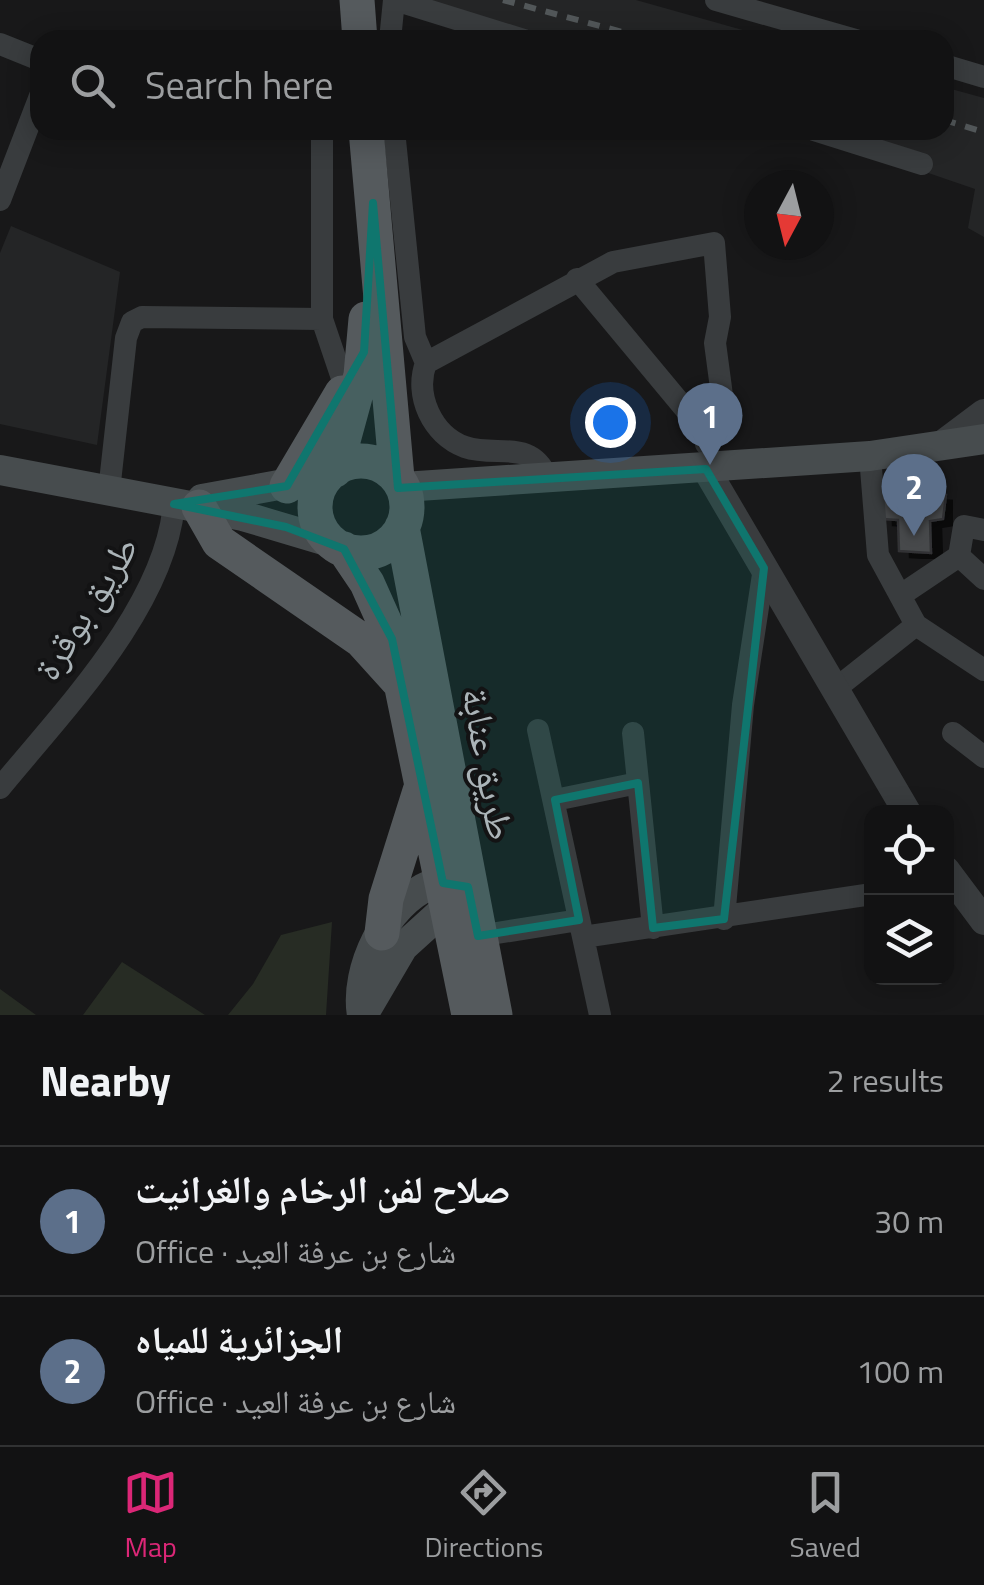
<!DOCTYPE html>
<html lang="en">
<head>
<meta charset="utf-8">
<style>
  :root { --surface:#121213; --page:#1b1b1c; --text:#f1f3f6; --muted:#9c9ea0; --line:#313233; --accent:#db2777 }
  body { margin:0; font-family:"Titillium Web","Noto Naskh Arabic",sans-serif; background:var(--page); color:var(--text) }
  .controls { position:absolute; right:30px; bottom:30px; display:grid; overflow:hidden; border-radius:20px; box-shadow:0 5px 25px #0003 }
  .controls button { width:90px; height:90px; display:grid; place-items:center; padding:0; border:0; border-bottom:2px solid var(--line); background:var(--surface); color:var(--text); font:50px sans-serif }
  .compass { position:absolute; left:744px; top:170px; width:90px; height:90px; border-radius:50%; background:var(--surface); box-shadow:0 5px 25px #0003; rotate:187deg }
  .you { position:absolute; left:610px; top:422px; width:35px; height:35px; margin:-25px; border:8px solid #fff; border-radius:50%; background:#1a73e8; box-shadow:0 0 0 15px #1a73e833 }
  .badge { display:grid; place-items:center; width:65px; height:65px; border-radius:50%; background:var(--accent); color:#fff; font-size:32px; font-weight:700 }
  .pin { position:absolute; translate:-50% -82px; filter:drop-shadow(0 2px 5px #0008) }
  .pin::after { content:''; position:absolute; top:52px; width:35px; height:30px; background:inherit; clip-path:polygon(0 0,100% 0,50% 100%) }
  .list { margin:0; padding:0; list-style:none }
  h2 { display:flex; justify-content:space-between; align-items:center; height:130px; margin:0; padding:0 40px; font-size:42px }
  h2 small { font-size:32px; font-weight:400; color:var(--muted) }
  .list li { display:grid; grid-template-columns:65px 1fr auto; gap:30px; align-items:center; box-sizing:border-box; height:150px; padding:0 40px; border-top:2px solid var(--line) }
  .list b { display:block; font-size:38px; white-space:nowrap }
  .list p { margin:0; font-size:32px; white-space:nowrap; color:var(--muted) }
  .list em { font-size:32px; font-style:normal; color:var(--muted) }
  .icon { flex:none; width:55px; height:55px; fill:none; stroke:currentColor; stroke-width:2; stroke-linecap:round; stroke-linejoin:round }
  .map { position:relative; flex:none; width:984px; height:1015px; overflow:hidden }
  .search { position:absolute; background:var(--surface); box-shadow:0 5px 25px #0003; left:30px; right:30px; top:30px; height:110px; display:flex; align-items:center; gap:25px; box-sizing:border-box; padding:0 35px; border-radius:30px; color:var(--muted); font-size:38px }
  .sheet { height:430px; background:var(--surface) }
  nav { display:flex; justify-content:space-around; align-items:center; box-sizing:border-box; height:140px; border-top:2px solid var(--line); background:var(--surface); font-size:28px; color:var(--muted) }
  nav a { display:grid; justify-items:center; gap:5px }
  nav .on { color:var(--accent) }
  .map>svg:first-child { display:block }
  .built { fill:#242526 }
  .green { fill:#272c24 }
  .building { fill:#474a4c; stroke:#323335; stroke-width:2.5; filter:url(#shadow) }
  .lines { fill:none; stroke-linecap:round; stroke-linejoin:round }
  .minor { stroke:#393c3e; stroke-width:22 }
  .tertiary { stroke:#393c3e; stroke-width:28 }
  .secondary { stroke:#474c4e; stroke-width:30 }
  .primary { stroke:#555a5d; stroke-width:35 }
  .rail { stroke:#525759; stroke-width:6; stroke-dasharray:12 10; stroke-linecap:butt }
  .marked { fill:#0f766e; fill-opacity:0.2; stroke:#0f766e; stroke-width:8; stroke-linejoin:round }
  .labels { text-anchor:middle; stroke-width:8; stroke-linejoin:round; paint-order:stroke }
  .street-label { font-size:38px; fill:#abb4b8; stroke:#131314 }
</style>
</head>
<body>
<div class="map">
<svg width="984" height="1015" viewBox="0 0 984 1015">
  <defs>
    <filter id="shadow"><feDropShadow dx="11" dy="6" stdDeviation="0" flood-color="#0009"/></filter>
  </defs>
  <rect width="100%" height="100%" fill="#181819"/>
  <!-- built -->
  <path class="built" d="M 423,0 L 636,0 L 778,40 L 540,40 Z
    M 944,87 L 984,98 L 984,237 L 968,228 L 975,189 L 803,130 L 944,130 Z
    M 11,226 L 120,272 L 97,445 L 0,424 L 0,253 Z"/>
  <!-- green -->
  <path class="green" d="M 332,922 L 326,1015 L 228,1015 L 253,984 L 281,935 Z
    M 122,962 L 205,1015 L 83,1015 Z
    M 0,989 L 36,1015 L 0,1015 Z"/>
  <!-- building -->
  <path class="building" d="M 881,493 L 946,495 L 943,519 L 930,521 L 931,553 L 899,551 L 898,520 L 882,519 Z"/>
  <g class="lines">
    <!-- minor -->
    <path class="minor" d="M 395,0 L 524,40
      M 716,0 L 856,40
      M 390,40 L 394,0
      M 0,44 L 40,60
      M 944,65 L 984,77
      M 394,130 L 415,337 L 426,363
      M 814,130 L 922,164
      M 0,200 L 40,96
      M 577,279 L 706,434 L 706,444
      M 322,319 L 345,387
      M 870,456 L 878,555 L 916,625 L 984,670
      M 547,477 C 530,438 497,458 465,447 C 432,435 414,395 426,363 L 613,262 L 714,243 L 720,317 L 715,343 L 723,403 L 706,434
      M 109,491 L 126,338 L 132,322 L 142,317 L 322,319 L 322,130
      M 984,530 L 964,526 L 959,556 L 984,579
      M 901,595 L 959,556
      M 834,690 L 916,625
      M 538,730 L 600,1015
      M 633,733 L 653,928
      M 953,733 L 984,757
      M 0,788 C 63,711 165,607 174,504
      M 555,800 L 638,783
      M 724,919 L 743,705 L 764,568
      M 478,936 L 579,920
      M 583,937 L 872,894"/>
    <!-- tertiary -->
    <path class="tertiary" d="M 944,443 L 984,413
      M 706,469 L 907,812
      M 946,870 L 984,921"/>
    <!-- secondary -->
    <path class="secondary" d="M 0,470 L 243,516 L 327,541
      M 403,487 L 870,456 L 984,439
      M 202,499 L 328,476
      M 362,1015 C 354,970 386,903 430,885 L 468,888 L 403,947 L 363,1015"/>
    <!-- primary -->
    <path class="primary" d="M 357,0 L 360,40
      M 366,130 L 397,478
      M315 507a46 46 0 1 1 92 0a46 46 0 1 1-92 0Z
      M 335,470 L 361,375 L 366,319
      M 287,486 L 342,393
      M 199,507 L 219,542 L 361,640 L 399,682
      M 402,527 L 495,1015
      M 344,549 L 367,583 L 392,639 L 469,1015
      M 382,933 L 386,899 L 420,791"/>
    <!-- rail -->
    <path class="rail" d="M 503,0 L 652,40
      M 944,120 L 984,132"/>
  </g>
  <!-- marked area -->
  <path class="marked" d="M 373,203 L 398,488 L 706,469 L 764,568 L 724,919 L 653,928 L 638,783 L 555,800 L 579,920 L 478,936 L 468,887 L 443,883 L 392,639 L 344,549 L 286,527 L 174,504 L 287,486 L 364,352 Z"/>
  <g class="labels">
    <!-- street labels -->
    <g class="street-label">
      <text transform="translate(86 608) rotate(-58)" y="13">طريق بوقرة</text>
      <text transform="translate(488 764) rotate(80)" y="13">طريق عنابة</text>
    </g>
  </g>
</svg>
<div class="controls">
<button><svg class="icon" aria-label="locate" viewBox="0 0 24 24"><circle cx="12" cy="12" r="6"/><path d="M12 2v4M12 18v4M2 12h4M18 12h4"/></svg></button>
<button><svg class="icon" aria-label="layers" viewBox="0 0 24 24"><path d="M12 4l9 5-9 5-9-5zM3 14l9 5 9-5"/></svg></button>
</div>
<svg class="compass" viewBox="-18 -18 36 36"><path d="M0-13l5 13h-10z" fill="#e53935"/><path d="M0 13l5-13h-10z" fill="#9c9ea0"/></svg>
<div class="you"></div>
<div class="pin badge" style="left:710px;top:465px;background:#5c6f8a">1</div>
<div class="pin badge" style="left:914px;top:536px;background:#5c6f8a">2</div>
<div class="search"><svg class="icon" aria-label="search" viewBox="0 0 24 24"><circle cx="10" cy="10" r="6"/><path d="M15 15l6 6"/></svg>Search here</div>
</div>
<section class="sheet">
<h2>Nearby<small>2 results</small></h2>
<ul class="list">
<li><span class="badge" style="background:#5c6f8a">1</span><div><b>صلاح لفن الرخام والغرانيت</b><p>Office · شارع بن عرفة العيد</p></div><em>30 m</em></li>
<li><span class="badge" style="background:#5c6f8a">2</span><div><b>الجزائرية للمياه</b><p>Office · شارع بن عرفة العيد</p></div><em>100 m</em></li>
</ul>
</section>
<nav>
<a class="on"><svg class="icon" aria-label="map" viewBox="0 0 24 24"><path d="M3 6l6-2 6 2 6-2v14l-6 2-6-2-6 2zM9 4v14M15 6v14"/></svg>Map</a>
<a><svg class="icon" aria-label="directions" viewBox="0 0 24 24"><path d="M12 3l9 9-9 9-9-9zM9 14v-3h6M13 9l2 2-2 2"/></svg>Directions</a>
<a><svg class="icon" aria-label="saved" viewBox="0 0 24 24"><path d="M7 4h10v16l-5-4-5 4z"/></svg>Saved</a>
</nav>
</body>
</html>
